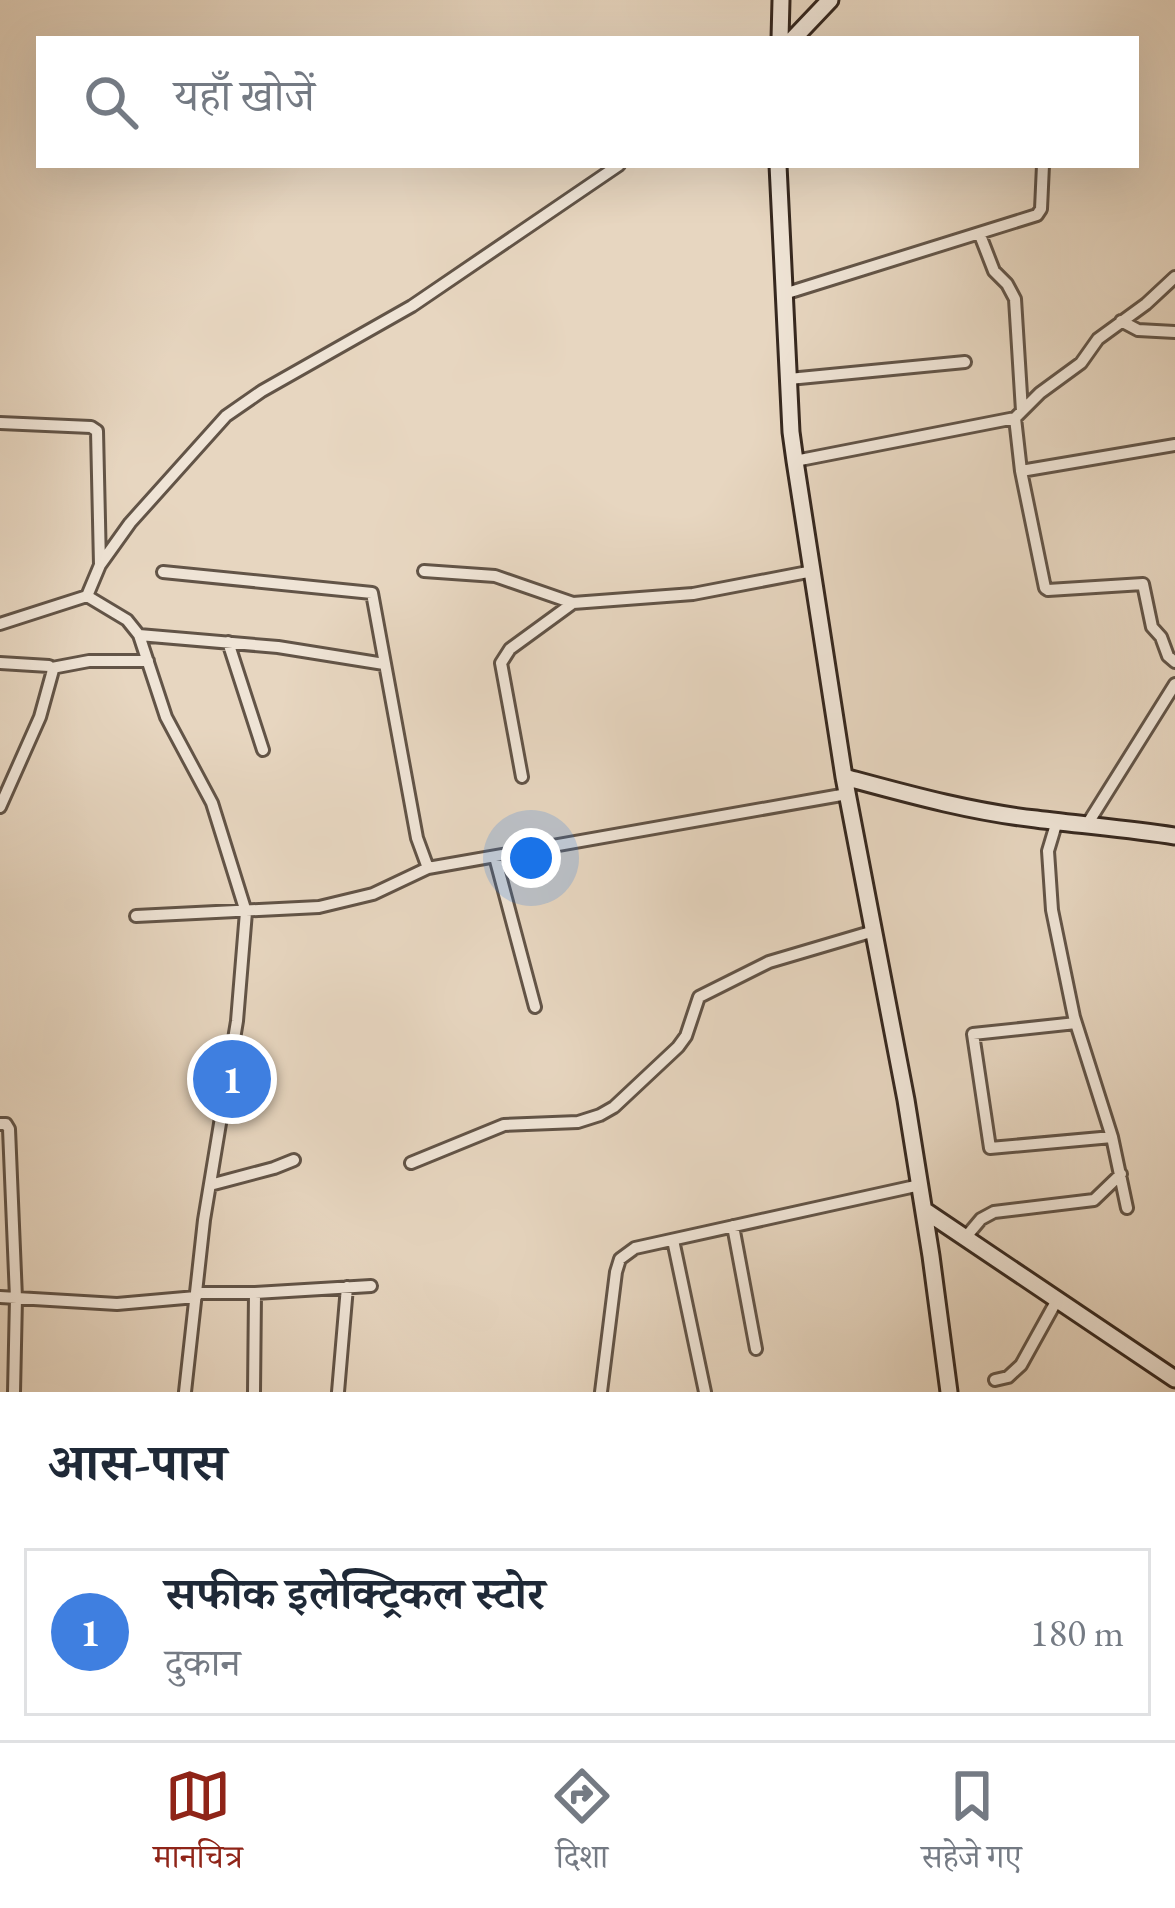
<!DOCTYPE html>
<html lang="hi">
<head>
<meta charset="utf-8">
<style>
  :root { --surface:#fff; --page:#f6f6f7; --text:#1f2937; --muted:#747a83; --line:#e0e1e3; --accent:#8f2418 }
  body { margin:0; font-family:"EB Garamond","Noto Serif Devanagari",serif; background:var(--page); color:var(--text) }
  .you { position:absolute; left:531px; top:858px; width:42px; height:42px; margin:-30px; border:9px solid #fff; border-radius:50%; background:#1a73e8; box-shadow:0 0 0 18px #1a73e833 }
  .badge { display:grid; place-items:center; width:78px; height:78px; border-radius:50%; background:var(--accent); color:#fff; font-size:39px; font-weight:700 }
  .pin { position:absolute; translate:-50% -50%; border:6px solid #fff; box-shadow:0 3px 12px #0006 }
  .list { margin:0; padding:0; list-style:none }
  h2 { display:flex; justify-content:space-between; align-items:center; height:156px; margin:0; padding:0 48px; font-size:51px }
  h2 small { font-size:39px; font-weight:400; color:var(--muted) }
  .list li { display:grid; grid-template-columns:78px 1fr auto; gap:36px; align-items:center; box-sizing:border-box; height:168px; margin:0 24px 24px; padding:0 24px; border:3px solid var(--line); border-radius:0px }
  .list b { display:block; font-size:45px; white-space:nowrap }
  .list p { margin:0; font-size:39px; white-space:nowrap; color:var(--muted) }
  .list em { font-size:39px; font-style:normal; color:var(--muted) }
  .icon { flex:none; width:66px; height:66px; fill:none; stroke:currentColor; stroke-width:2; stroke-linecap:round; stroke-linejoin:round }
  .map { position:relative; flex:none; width:1175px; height:1392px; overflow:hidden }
  .search { position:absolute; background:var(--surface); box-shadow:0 12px 48px #0002; left:36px; right:36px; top:36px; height:132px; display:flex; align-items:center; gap:30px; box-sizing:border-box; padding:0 42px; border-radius:0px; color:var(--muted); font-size:45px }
  .sheet { height:348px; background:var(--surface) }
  nav { display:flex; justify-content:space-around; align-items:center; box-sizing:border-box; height:168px; border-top:3px solid var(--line); background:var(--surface); font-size:33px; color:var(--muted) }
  nav a { display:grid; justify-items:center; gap:6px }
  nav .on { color:var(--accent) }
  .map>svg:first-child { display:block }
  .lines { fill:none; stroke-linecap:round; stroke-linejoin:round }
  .street-casing { stroke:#625447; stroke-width:16 }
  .secondary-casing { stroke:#36281f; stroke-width:21 }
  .street { stroke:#efe4d6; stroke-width:10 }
  .secondary { stroke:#efe4d6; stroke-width:15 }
</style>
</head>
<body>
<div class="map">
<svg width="1175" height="1392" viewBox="0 0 1175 1392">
  <rect width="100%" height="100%" fill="#e7d6c0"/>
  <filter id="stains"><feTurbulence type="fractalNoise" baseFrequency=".00167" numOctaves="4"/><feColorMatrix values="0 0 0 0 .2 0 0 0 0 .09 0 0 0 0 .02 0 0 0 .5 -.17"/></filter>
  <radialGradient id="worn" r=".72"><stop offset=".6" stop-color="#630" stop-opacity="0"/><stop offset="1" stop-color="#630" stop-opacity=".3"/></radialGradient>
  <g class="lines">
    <!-- street casing -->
    <g class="street-casing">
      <path id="street" d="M 980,235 L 994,271 L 1007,284 L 1015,299 L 1022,411
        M 784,294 L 1037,215 L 1041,209 L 1043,165
        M 1121,321 L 1138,330 L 1175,332
        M 789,379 L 965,362
        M 1015,418 L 1040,393 L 1081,363 L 1098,339 L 1146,304 L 1175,277
        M 0,423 L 91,427 L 97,431 L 100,565 L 87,596
        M 795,461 L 1015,418 L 1021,471 L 1045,588 L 1048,590 L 1143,584 L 1152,627 L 1161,637 L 1168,656 L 1175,662
        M 1021,471 L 1175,445
        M 100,565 L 130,523 L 226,416 L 262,391 L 412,306 L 619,165
        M 424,571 L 495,576 L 573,603 L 693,594 L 813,571
        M 163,572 L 372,593 L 417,838 L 428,868 L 847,794
        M 0,624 L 87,596 L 127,620 L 139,635 L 166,717 L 212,803 L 246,912 L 237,1021 L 204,1220 L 185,1392
        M 139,635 L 278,647 L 384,664
        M 228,642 L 263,750
        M 0,663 L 49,666 L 53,670 L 40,717 L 0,807
        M 52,668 L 89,661 L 148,661
        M 522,777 L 501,663 L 510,649 L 573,603
        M 1057,821 L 1048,851 L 1052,910 L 1074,1017 L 1112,1137 L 1127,1208
        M 1088,823 L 1175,684
        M 495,857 L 535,1007
        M 136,916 L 319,907 L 373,894 L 428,868
        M 1076,1023 L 973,1034 L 990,1148 L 1112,1137
        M 0,1124 L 6,1124 L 9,1129 L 16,1298 L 14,1392
        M 411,1163 L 504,1125 L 578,1122 L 600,1115 L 614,1107 L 678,1047 L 686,1036 L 699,997 L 769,962 L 874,931
        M 210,1185 L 274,1168 L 294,1160
        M 733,1226 L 756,1349
        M 965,1238 L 981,1219 L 994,1212 L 1094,1200 L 1121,1174
        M 673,1240 L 705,1392
        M 196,1293 L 255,1293 L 371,1286
        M 0,1297 L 117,1304 L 196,1297
        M 995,1380 L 1008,1377 L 1021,1365 L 1057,1300
        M 254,1392 L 255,1293
        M 338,1392 L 347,1287
        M 601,1392 L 616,1272 L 620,1259 L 635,1248 L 920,1185"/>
    </g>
    <!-- secondary casing -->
    <g class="secondary-casing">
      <path id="secondary" d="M 780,39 L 781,0
        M 793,39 L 830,0
        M 778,165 L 791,432 L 795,461 L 844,777 L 906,1100 L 931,1256 L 949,1392
        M 844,777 C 907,794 971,812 1036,819 C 1082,825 1129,829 1175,836
        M 924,1210 L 1175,1379"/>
    </g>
    <!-- street -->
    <use href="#street" class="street"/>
    <!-- secondary -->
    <use href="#secondary" class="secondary"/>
  </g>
  <rect width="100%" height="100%" filter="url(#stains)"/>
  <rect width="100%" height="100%" fill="url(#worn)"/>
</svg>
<div class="you"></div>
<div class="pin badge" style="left:232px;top:1079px;background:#3f7fe0">1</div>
<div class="search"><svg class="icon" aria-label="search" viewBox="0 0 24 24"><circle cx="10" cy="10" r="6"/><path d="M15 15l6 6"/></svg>यहाँ खोजें</div>
</div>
<section class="sheet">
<h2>आस-पास<small></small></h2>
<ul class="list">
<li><span class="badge" style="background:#3f7fe0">1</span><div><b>सफीक इलेक्ट्रिकल स्टोर</b><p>दुकान</p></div><em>180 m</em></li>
</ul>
</section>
<nav>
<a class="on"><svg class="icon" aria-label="map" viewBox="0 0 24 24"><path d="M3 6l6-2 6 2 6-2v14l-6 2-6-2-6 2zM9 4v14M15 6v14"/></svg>मानचित्र</a>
<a><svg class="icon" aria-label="directions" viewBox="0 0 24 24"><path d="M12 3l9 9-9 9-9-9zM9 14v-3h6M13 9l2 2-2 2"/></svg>दिशा</a>
<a><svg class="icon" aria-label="saved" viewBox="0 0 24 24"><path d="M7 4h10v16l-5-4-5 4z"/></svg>सहेजे गए</a>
</nav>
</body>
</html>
